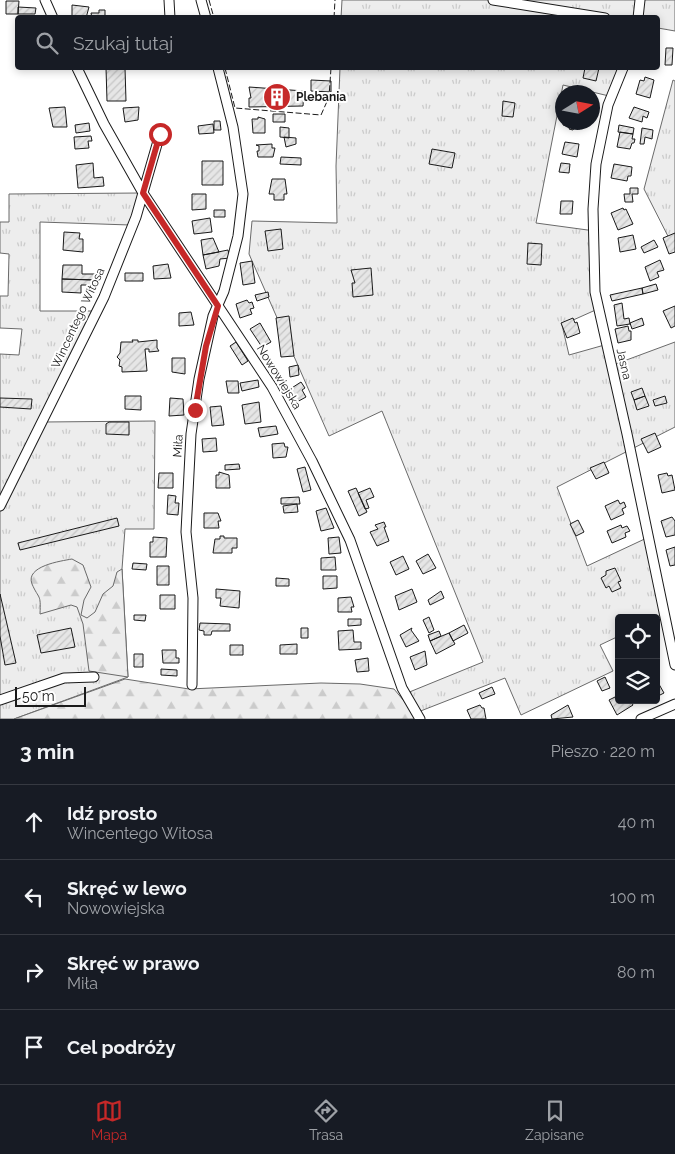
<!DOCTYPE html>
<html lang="pl">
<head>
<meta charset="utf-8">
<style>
  :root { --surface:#171b24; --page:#20242c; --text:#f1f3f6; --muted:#9ea1a6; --line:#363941; --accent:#c62828 }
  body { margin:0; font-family:Raleway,sans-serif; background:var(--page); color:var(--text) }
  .controls { position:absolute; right:15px; bottom:15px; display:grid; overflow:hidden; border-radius:5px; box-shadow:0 2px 8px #0003 }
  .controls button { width:45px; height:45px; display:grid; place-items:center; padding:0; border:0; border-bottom:1px solid var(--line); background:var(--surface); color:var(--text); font:25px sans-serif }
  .compass { position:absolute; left:555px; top:85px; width:45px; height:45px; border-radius:50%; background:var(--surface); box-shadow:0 2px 8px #0003; rotate:79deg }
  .scale { position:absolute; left:15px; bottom:12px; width:71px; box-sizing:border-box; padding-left:5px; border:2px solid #1a1a1a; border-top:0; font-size:14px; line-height:18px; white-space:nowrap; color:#1a1a1a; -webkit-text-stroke:4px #fff; paint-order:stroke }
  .stop { position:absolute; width:15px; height:15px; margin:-11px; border:4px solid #c62828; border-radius:50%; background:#fff }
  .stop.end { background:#c62828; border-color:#fff; box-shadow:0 1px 5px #0008 }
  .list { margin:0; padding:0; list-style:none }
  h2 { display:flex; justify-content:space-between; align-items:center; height:65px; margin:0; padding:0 20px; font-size:21px }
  h2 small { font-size:16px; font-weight:400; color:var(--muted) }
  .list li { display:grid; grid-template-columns:32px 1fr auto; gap:15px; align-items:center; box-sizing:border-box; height:75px; padding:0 20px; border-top:1px solid var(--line) }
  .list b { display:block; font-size:19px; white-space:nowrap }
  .list p { margin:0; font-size:16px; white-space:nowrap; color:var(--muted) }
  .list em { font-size:16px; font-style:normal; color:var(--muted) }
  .icon { flex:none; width:28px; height:28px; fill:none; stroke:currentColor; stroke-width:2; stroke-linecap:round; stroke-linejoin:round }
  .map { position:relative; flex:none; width:675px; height:719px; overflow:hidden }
  .search { position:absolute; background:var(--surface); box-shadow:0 2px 8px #0003; left:15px; right:15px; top:15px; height:55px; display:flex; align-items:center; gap:12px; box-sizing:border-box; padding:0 18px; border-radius:5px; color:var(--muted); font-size:19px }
  .sheet { height:365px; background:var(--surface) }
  nav { display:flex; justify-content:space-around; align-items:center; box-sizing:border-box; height:70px; border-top:1px solid var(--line); background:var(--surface); font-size:14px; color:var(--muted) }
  nav a { display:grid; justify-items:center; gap:2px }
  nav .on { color:var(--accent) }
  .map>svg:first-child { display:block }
  .grass { fill:url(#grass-tufts); stroke:#6a6a6a }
  .forest { fill:url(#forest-firs); stroke:#6a6a6a }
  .building { fill:url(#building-hatch); stroke:#1a1a1a }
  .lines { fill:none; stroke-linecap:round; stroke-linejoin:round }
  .minor-casing { stroke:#1a1a1a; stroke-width:11 }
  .minor { stroke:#fff; stroke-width:9 }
  .fence { stroke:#1a1a1a; stroke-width:1; stroke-dasharray:6 2.5; stroke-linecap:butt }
  .route { stroke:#c62828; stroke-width:6 }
  .labels { text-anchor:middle; stroke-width:4; stroke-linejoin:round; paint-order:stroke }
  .poi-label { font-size:12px; font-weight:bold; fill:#1a1a1a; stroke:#fff; text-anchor:start }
  .street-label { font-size:12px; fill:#1a1a1a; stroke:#fff }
</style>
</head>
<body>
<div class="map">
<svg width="675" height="719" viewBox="0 0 675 719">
  <defs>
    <pattern id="grass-tufts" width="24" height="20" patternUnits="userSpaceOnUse" patternTransform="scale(1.25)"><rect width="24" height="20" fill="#ededed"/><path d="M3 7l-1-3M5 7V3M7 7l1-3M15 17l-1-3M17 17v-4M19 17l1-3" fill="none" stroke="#cbcbcb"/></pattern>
    <pattern id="forest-firs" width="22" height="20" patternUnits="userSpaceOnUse" patternTransform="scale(1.25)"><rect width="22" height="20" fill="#ededed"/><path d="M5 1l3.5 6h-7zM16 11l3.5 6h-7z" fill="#cbcbcb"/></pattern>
    <pattern id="building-hatch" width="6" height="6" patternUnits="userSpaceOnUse" patternTransform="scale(1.25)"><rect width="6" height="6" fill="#e6e6e6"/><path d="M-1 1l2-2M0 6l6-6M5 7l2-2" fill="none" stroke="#c5c5c5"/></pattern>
  </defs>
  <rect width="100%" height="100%" fill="#fff"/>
  <!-- grass -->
  <path class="grass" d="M 342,0 L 638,0 L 635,17 L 341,18 Z
    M 642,0 L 675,0 L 675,31 L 658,28 L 658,18 L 641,18 Z
    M 340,68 L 620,68 L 609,96 L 563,85 L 536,223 L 595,231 L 600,308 L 562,325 L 569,355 L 608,344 L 613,365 L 675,342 L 675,427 L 557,487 L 587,566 L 651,536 L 667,614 L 656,619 L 619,618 L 619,636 L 600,645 L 613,671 L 521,715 L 505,678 L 418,712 L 407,693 L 483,662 L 382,411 L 329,436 L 249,254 L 252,221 L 337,223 L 336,166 Z
    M 673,80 L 675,81 L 675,250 L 644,189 Z
    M 140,193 L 130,225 L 40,222 L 40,311 L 98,311 L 43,422 L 155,421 L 154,529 L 125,529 L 122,569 L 128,677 L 14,719 L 0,719 L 0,354 L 19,355 L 22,329 L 0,328 L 0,296 L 8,296 L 9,254 L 0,253 L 0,222 L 9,222 L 9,194 Z"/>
  <!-- forest -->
  <path class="forest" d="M 72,559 L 83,565 L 91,587 L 84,600 L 81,615 L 87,618 L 95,612 L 103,594 L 113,586 L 117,572 L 122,569 L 128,677 L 89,671 L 83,624 L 77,607 L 71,605 L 40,614 C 41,593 39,600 32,584 C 25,566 61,561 72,559 Z
    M 125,679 L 189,689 L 321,683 L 360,684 L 394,689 L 419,719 L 14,719 Z"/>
  <!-- building -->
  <path class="building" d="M 6,1 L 19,1 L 18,14 L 6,14 Z
    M 72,5 L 89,7 L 86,18 L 72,18 Z
    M 18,7 L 36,8 L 35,14 L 18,14 Z
    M 99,10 L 105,10 L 105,18 L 92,18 L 91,13 L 99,13 Z
    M 666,48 L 673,48 L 672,65 L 665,65 Z
    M 106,68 L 125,68 L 126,101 L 107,101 Z
    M 585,68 L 599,68 L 596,81 L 583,78 Z
    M 645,77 L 654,80 L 650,98 L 636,94 L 640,80 L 644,81 Z
    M 311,80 L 331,81 L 331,92 L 311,91 Z
    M 249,87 L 304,91 L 303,106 L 249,107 L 249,98 L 251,98 Z
    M 503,101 L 515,103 L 513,117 L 502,116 Z
    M 65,107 L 67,127 L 53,127 L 49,108 Z
    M 139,107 L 138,120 L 125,122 L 123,108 Z
    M 634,107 L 649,112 L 647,118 L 643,116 L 642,122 L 629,118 Z
    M 273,114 L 285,114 L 285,122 L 273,122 Z
    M 258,117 L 265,119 L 265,133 L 253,133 L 252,119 L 258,119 Z
    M 214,121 L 220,121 L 221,130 L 214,130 Z
    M 563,122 L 581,122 L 580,129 L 574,128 L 573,130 L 569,129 L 570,127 L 563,125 Z
    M 89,123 L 90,131 L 76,133 L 75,125 Z
    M 213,124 L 214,133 L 199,134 L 198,126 Z
    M 619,125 L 634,128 L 633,134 L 618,132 Z
    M 280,127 L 289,128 L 289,138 L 280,137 Z
    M 642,128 L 653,130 L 652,139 L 645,137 L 644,144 L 640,144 Z
    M 620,132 L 633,134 L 632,139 L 635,139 L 634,143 L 632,143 L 630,149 L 617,147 Z
    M 91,136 L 92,141 L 88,141 L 89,148 L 75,149 L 74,137 Z
    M 284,137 L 296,138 L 296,144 L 286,147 Z
    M 565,142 L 579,144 L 577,157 L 562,154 Z
    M 272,144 L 272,148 L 275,148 L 273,157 L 258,157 L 257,151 L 259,151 L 259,146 L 256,145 Z
    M 432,149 L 455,153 L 452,168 L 429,164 Z
    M 281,157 L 301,158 L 301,165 L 280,164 Z
    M 202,161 L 223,161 L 223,185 L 202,185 Z
    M 93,163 L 94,178 L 103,177 L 104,186 L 78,188 L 76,165 Z
    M 561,163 L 570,164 L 569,173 L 559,172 Z
    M 614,164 L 632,167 L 631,176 L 628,176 L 627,181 L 611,178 Z
    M 272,179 L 285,179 L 287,194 L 284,194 L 284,200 L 274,200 L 274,194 L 269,194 Z
    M 630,188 L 638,188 L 638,194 L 632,194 L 633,202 L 625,202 L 624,194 L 630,194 Z
    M 192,194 L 206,194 L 206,209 L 192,210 Z
    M 561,201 L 573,201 L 572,214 L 560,214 Z
    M 623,208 L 624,210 L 626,209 L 633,224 L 618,230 L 611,213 Z
    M 214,210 L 225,210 L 225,217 L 214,217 Z
    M 210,218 L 212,232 L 194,234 L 192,221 Z
    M 281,229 L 283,249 L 268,251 L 265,231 Z
    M 64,232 L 80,233 L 79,239 L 83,239 L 83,252 L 63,250 Z
    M 675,233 L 675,252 L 669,254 L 663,238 Z
    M 633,235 L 636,249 L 620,252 L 618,238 Z
    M 213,238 L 219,252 L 203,255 L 201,240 Z
    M 654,240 L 658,247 L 644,253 L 641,247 Z
    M 528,243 L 542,244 L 541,265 L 527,264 Z
    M 228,250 L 230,258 L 220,259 L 219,266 L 206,269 L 203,255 Z
    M 660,260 L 664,270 L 657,272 L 659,277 L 650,281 L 645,267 Z
    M 252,261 L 255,283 L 243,285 L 240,263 Z
    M 168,264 L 171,278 L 154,279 L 153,266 Z
    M 63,265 L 82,265 L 82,274 L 95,274 L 95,280 L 62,279 Z
    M 371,268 L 373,295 L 353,297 L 352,283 L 355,283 L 351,270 Z
    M 125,273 L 143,273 L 143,281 L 125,281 Z
    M 62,279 L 95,280 L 95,285 L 81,285 L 81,293 L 62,292 Z
    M 656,284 L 658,290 L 643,294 L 642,288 Z
    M 642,288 L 643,294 L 612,301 L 610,295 Z
    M 268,292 L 269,297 L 257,301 L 255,295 Z
    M 247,300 L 249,303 L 252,302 L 254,308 L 250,309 L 252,314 L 240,318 L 236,304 Z
    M 622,303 L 624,319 L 629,318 L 630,324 L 617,326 L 614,305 Z
    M 675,306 L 675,326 L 671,328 L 663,311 Z
    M 191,312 L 194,325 L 179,326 L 179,313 Z
    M 289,316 L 294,356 L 281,357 L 276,318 Z
    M 573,318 L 575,323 L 577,322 L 580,333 L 567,338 L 561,323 Z
    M 642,318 L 644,325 L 632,329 L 630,323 Z
    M 260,323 L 271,342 L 262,347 L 250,329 Z
    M 628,326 L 629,331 L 631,331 L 631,340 L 618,343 L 615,329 Z
    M 132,340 L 138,340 L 138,342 L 157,340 L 157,348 L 159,351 L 149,352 L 149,349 L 145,349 L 147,371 L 122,372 L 122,367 L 119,366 L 120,360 L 117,357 L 120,353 L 121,342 L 133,342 Z
    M 236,342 L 248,361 L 242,365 L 230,346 Z
    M 172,358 L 185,358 L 185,374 L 172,372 Z
    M 298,365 L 299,375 L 290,377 L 289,367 Z
    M 258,380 L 259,387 L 242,391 L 240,383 Z
    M 226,381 L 238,381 L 239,393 L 228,393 Z
    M 301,382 L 305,388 L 302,390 L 306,397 L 295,403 L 287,391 Z
    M 642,388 L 645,396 L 634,400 L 631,392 Z
    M 125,396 L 141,396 L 141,410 L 125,409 Z
    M 645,396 L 649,406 L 637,410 L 634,400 Z
    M 665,396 L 667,403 L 655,406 L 653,400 Z
    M 0,398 L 32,399 L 31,409 L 0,407 Z
    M 170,398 L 183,399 L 184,415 L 169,416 Z
    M 259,402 L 261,422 L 245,424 L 242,405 Z
    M 221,406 L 224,425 L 212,426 L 210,407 Z
    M 109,422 L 129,422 L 129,435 L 106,434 L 106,424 Z
    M 276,426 L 278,434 L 260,437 L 258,428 Z
    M 655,433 L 661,447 L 648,453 L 641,439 Z
    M 216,438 L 217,451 L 203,452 L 202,439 Z
    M 284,443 L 285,447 L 288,447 L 286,457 L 273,458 L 272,444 Z
    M 604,462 L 609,473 L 596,479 L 590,468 Z
    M 239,464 L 240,469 L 225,470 L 225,465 Z
    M 305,467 L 311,490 L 303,492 L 297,469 Z
    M 219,472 L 229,475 L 230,488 L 216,488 L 216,475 L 219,475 Z
    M 159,473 L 173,473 L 173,488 L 158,488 Z
    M 667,473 L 668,476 L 672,475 L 675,490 L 662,493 L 658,475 Z
    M 356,488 L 367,512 L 359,516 L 348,491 Z
    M 370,488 L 374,497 L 366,500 L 369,508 L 365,509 L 358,493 Z
    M 168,495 L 176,496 L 175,503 L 179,503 L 178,515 L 167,514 Z
    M 299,497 L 300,504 L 281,504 L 281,498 Z
    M 618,500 L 620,504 L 624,502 L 626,507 L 622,509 L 624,514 L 611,520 L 605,506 Z
    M 297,504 L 298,512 L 284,513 L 283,506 Z
    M 326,508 L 334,528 L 321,531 L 316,511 Z
    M 204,513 L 218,513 L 221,521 L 218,521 L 219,528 L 204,528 Z
    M 672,517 L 675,521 L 675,535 L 666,537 L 661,521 Z
    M 117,518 L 119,526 L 20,550 L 18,543 Z
    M 578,520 L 584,532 L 576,536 L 570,524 Z
    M 384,522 L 386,527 L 384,527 L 389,541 L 377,546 L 370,532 L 378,529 L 375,525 Z
    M 621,525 L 622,528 L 627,526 L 630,531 L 625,533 L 626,537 L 612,543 L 607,531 Z
    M 220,536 L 224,536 L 224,538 L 237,538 L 237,548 L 232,548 L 232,553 L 213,553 L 215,539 L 220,539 Z
    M 153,537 L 167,538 L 166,557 L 150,557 L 150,542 L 153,542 Z
    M 339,537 L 341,553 L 329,554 L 328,538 Z
    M 675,547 L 675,565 L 670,566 L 666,550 Z
    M 428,554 L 436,568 L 423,574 L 416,561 Z
    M 403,556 L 409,569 L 396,575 L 390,562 Z
    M 335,557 L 336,570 L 321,570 L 321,558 Z
    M 133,563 L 147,564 L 146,570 L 132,569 Z
    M 157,566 L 169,566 L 169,585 L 157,585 Z
    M 615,568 L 621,581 L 618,582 L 621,588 L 612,592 L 609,586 L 606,588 L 601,578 L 606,575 L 606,571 Z
    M 323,576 L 337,576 L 337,588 L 323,589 Z
    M 276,578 L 289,579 L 289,586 L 276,586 Z
    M 216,589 L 240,591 L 239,608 L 220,606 L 221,598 L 216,598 Z
    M 412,589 L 417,602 L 399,610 L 395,596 Z
    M 441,591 L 444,598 L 430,605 L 428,600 Z
    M 0,594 L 16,663 L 5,665 L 0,636 Z
    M 160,595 L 175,595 L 175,609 L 160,609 Z
    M 351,597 L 354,607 L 351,607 L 352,612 L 338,612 L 338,598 Z
    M 134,615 L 146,615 L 145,621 L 134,620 Z
    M 429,617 L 434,630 L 429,633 L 423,620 Z
    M 348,619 L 361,619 L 361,625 L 348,626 Z
    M 200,623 L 230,624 L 230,631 L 212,631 L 211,635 L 204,635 L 204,631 L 199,630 Z
    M 464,625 L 468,633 L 453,641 L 449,633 Z
    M 71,628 L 75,647 L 41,653 L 37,635 Z
    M 301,628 L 308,628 L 308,638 L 301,638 Z
    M 412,628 L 411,630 L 419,641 L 406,647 L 400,635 Z
    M 353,630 L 354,642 L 361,642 L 361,649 L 339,650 L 338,631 Z
    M 439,631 L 441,636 L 430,641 L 428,635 Z
    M 449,633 L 455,644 L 436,654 L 430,641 Z
    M 297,644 L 297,654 L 280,654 L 280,645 Z
    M 230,645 L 243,645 L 243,655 L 230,655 Z
    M 162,650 L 176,650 L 176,658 L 179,658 L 179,663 L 163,663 Z
    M 425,651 L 427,665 L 415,670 L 410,657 Z
    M 134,654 L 143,654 L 143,667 L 134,667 Z
    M 368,658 L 369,671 L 357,672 L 355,660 Z
    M 161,669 L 177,670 L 177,676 L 161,675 Z
    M 605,677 L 610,688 L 602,691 L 597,681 Z
    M 656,679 L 664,693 L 656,697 Z
    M 492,687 L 495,694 L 482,699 L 479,693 Z
    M 619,695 L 619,700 L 630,700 L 633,705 L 617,715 L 609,700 Z
    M 480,705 L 482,708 L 484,708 L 486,719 L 471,719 L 467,710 Z
    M 568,705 L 573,717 L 552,719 L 551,715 Z"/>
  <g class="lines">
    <!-- minor casing -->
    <g class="minor-casing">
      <path id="minor" d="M 45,0 L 53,18
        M 169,0 L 170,18
        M 201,0 L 206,18
        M 493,0 L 605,18
        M 638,18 L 640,0
        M 77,68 L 104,124 L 143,193 L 272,387 L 312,461 L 350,540 L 402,688 L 420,719
        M 623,68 L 608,105 L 596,164 L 593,209 L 595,292 L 627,434 L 675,665
        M 0,506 L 104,297 L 136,217 L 160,134
        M 192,685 L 193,598 L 186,532 L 191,434 L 199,379 L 213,316 L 224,291 L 238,236 L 243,194 L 233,127 L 218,68
        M 0,700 L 64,678 L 94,677
        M 641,719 L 675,704"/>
    </g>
    <!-- minor -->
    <use href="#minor" class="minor"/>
    <!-- fence -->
    <path class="fence" d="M 209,0 L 214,18
      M 334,18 L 335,0
      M 225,68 L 235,108 L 321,115 L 329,97 L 331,68"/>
  </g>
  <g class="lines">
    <!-- route -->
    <path class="route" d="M 160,134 L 143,193 L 218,306 L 206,346 L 195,410"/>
  </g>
  <!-- icons -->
  <defs>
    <g id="building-disc" transform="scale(1.4375)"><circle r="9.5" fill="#c62828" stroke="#fff"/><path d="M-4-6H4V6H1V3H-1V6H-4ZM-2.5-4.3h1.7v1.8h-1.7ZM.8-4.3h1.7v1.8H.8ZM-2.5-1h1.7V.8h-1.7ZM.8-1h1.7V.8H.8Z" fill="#fff"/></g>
  </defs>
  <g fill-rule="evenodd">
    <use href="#building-disc" x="277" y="97"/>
  </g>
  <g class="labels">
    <!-- poi labels -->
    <g class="poi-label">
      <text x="296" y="101">Plebania</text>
    </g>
    <!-- street labels -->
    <g class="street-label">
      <text transform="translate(78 318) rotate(-65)" y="4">Wincentego Witosa</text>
      <text transform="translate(624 364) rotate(77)" y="4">Jasna</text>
      <text transform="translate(279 377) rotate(58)" y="4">Nowowiejska</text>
      <text transform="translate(178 446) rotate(-86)" y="4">Miła</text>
    </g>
  </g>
</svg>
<div class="controls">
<button><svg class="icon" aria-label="locate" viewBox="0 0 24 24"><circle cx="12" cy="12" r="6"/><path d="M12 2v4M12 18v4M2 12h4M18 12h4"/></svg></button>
<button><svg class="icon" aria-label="layers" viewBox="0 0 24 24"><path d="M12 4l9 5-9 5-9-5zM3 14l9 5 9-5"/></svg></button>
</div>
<svg class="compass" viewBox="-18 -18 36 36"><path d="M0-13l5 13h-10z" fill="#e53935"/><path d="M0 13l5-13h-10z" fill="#9ea1a6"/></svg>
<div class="scale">50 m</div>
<div class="stop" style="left:160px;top:134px"></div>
<div class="stop end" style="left:195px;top:410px"></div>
<div class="search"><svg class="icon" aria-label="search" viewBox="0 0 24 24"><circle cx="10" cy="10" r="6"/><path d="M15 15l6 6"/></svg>Szukaj tutaj</div>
</div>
<section class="sheet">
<h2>3 min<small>Pieszo · 220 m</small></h2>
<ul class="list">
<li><svg class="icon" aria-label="ahead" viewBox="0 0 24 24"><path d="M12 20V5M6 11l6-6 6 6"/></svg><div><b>Idź prosto</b><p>Wincentego Witosa</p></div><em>40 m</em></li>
<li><svg class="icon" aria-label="left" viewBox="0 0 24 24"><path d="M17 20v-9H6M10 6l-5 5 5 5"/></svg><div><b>Skręć w lewo</b><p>Nowowiejska</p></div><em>100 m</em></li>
<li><svg class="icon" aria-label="right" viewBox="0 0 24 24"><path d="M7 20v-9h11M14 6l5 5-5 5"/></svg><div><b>Skręć w prawo</b><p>Miła</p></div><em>80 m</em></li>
<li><svg class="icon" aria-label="arrive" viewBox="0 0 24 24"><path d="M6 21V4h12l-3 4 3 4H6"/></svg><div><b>Cel podróży</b></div></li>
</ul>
</section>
<nav>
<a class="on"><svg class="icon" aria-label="map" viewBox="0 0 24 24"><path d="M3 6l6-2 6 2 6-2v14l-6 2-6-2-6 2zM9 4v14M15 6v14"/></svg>Mapa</a>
<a><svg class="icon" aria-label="directions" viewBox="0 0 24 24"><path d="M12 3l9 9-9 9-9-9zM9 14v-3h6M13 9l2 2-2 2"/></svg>Trasa</a>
<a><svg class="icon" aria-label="saved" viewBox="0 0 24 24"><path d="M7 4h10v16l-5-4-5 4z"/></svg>Zapisane</a>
</nav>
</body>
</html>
